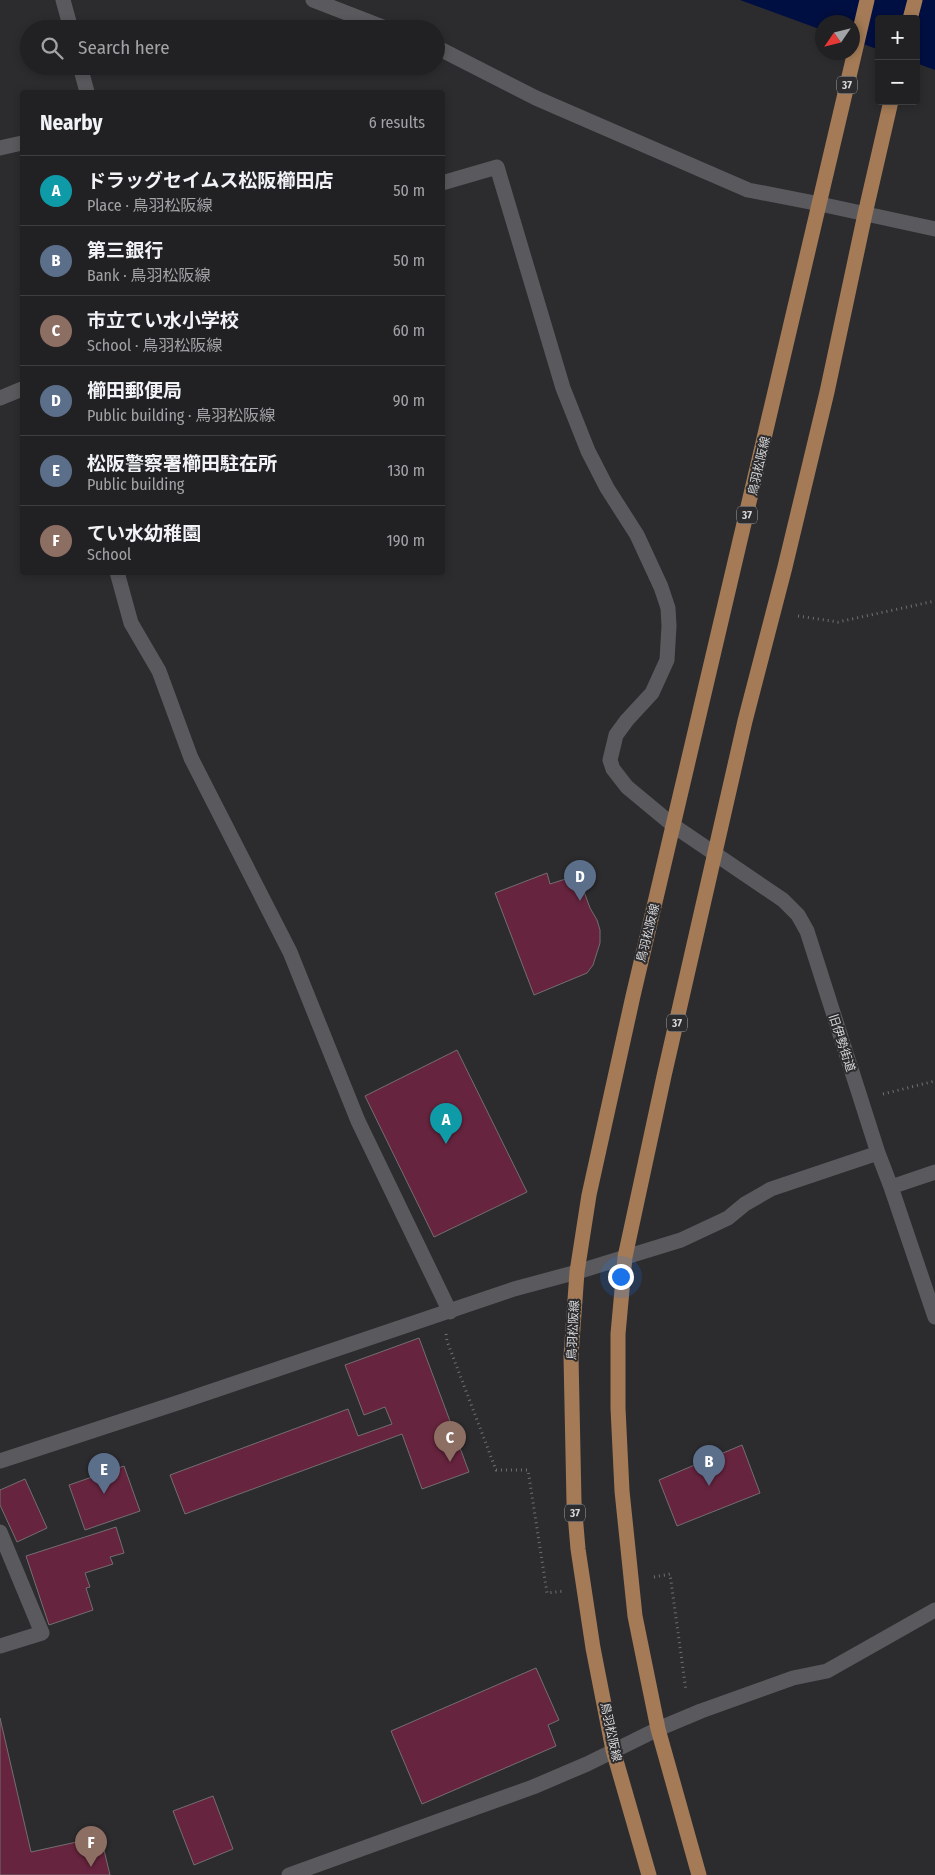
<!DOCTYPE html>
<html lang="en">
<head>
<meta charset="utf-8">
<style>
  :root { --surface:#212123; --page:#2d2e30; --text:#f1f3f6; --muted:#a2a3a6; --line:#3e3e41; --accent:#db2777 }
  body { margin:0; font-family:"Fira Sans Condensed","Noto Sans JP",sans-serif; background:var(--page); color:var(--text) }
  .controls { position:absolute; right:15px; top:15px; display:grid; overflow:hidden; border-radius:5px; box-shadow:0 2px 8px #0003 }
  .controls button { width:45px; height:45px; display:grid; place-items:center; padding:0; border:0; border-bottom:1px solid var(--line); background:var(--surface); color:var(--text); font:25px sans-serif }
  .compass { position:absolute; left:815px; top:15px; width:45px; height:45px; border-radius:50%; background:var(--surface); box-shadow:0 2px 8px #0003; rotate:235deg }
  .you { position:absolute; left:620px; top:1276px; width:18px; height:18px; margin:-12px; border:4px solid #fff; border-radius:50%; background:#1a73e8; box-shadow:0 0 0 8px #1a73e833 }
  .badge { display:grid; place-items:center; width:32px; height:32px; border-radius:50%; background:var(--accent); color:#fff; font-size:16px; font-weight:700 }
  .pin { position:absolute; translate:-50% -41px; filter:drop-shadow(0 1px 2px #0008) }
  .pin::after { content:''; position:absolute; top:26px; width:18px; height:15px; background:inherit; clip-path:polygon(0 0,100% 0,50% 100%) }
  .list { margin:0; padding:0; list-style:none }
  h2 { display:flex; justify-content:space-between; align-items:center; height:65px; margin:0; padding:0 20px; font-size:21px }
  h2 small { font-size:16px; font-weight:400; color:var(--muted) }
  .list li { display:grid; grid-template-columns:32px 1fr auto; gap:15px; align-items:center; box-sizing:border-box; height:70px; padding:0 20px; border-top:1px solid var(--line) }
  .list b { display:block; font-size:19px; white-space:nowrap }
  .list p { margin:0; font-size:16px; white-space:nowrap; color:var(--muted) }
  .list em { font-size:16px; font-style:normal; color:var(--muted) }
  .icon { flex:none; width:28px; height:28px; fill:none; stroke:currentColor; stroke-width:2; stroke-linecap:round; stroke-linejoin:round }
  .map { position:relative; flex:none; width:935px; height:1875px; overflow:hidden }
  .search { position:absolute; background:var(--surface); box-shadow:0 2px 8px #0003; left:20px; top:20px; width:425px; height:55px; display:flex; align-items:center; gap:12px; box-sizing:border-box; padding:0 18px; border-radius:28px; color:var(--muted); font-size:19px }
  .panel { position:absolute; background:var(--surface); box-shadow:0 2px 8px #0003; left:20px; top:90px; width:425px; height:485px; border-radius:5px }
  .map>svg:first-child { display:block }
  .water { fill:#000f42 }
  .building { fill:#67243e; stroke:#736e70 }
  .lines { fill:none; stroke-linecap:round; stroke-linejoin:round }
  .path { stroke:#707073; stroke-width:3; stroke-dasharray:1 4; stroke-linecap:butt }
  .minor { stroke:#5a5a5e; stroke-width:15 }
  .major { stroke:#a47b56; stroke-width:15 }
  .labels { text-anchor:middle; stroke-width:4; stroke-linejoin:round; paint-order:stroke }
  .shield { fill:#2c2c2f; stroke:#a4a4a6; stroke-width:1 }
  .shield-label { font-size:11px; font-weight:bold; fill:#d7d7d9 }
  .street-label { font-size:12px; fill:#d7d7d9; stroke:#2c2c2f }
</style>
</head>
<body>
<div class="map">
<svg width="935" height="1875" viewBox="0 0 935 1875">
  <rect width="100%" height="100%" fill="#2c2c2f"/>
  <!-- water -->
  <path class="water" d="M 740,0 L 935,0 L 935,70 L 916,63 L 916,19 L 879,19 L 879,50 L 853,40 L 852,22 L 822,22 L 822,30 Z"/>
  <!-- building -->
  <path class="building" d="M 547,873 L 550,884 L 578,875 L 590,908 L 597,920 L 600,930 L 600,943 L 593,965 L 587,973 L 534,995 L 495,893 Z
    M 457,1050 L 527,1192 L 434,1237 L 365,1096 Z
    M 419,1338 L 469,1472 L 422,1489 L 402,1434 L 185,1514 L 170,1475 L 348,1409 L 358,1436 L 392,1424 L 385,1407 L 364,1415 L 345,1365 Z
    M 742,1445 L 760,1493 L 677,1526 L 659,1480 Z
    M 124,1466 L 140,1511 L 85,1530 L 69,1485 Z
    M 25,1479 L 47,1528 L 17,1542 L 0,1505 L 0,1490 Z
    M 116,1527 L 124,1553 L 110,1557 L 113,1564 L 85,1573 L 90,1587 L 86,1588 L 93,1610 L 49,1625 L 26,1556 Z
    M 536,1668 L 559,1720 L 548,1725 L 556,1746 L 422,1804 L 391,1731 Z
    M 0,1718 L 31,1852 L 95,1838 L 97,1847 L 103,1846 L 110,1875 L 0,1875 Z
    M 213,1796 L 233,1849 L 194,1865 L 173,1811 Z"/>
  <g class="lines">
    <!-- path -->
    <path class="path" d="M 798,616 L 838,622 L 935,601
      M 883,1094 L 935,1081
      M 446,1334 L 447,1341 L 496,1470 L 528,1470 L 547,1593 L 564,1591
      M 654,1577 L 670,1574 L 686,1691"/>
    <!-- minor -->
    <path class="minor" d="M 63,0 L 71,29
      M 313,0 L 388,29
      M 436,47 L 536,98 L 748,190 L 820,204 L 935,229
      M 80,66 L 87,92
      M 0,148 L 22,143
      M 442,183 L 497,167 L 563,388 L 588,451 L 607,488 L 637,535 L 661,587 L 668,608 L 669,626 L 667,660 L 652,693 L 627,720 L 616,735 L 610,760 L 613,769 L 627,787 L 674,826 L 783,900 L 798,915 L 807,931 L 878,1153 L 891,1187 L 935,1317
      M 0,398 L 22,389
      M 117,572 L 131,623 L 159,671 L 191,758 L 290,952 L 358,1121 L 450,1312
      M 891,1187 L 935,1172
      M 0,1461 L 180,1402 L 514,1289 L 577,1272 L 681,1240 L 728,1218 L 745,1204 L 771,1189 L 878,1153
      M 0,1532 L 42,1633 L 0,1646
      M 289,1875 L 533,1787 L 587,1764 L 658,1729 L 701,1711 L 793,1678 L 827,1671 L 935,1610"/>
    <!-- major -->
    <path class="major" d="M 910,19 L 915,0
      M 649,1875 L 613,1750 L 593,1648 L 578,1549 L 574,1502 L 571,1356 L 577,1272 L 589,1195 L 633,996 L 867,0
      M 699,1875 L 658,1729 L 635,1616 L 622,1491 L 618,1408 L 618,1334 L 625,1257 L 664,1076 L 745,721 L 785,567 L 827,392 L 865,214 L 891,101"/>
  </g>
  <g class="labels">
    <!-- shield labels -->
    <g class="shield">
      <rect x="837" y="76.5" width="20" height="17" rx="4"/>
      <rect x="737" y="506.5" width="20" height="17" rx="4"/>
      <rect x="667" y="1014.5" width="20" height="17" rx="4"/>
      <rect x="565" y="1504.5" width="20" height="17" rx="4"/>
    </g>
    <g class="shield-label">
      <text x="847" y="89">37</text>
      <text x="747" y="519">37</text>
      <text x="677" y="1027">37</text>
      <text x="575" y="1517">37</text>
    </g>
    <!-- street labels -->
    <g class="street-label">
      <text transform="translate(759 466) rotate(-77)" y="4">鳥羽松阪線</text>
      <text transform="translate(648 933) rotate(-76)" y="4">鳥羽松阪線</text>
      <text transform="translate(842 1043) rotate(72)" y="4">旧伊勢街道</text>
      <text transform="translate(573 1330) rotate(-87)" y="4">鳥羽松阪線</text>
      <text transform="translate(611 1732) rotate(78)" y="4">鳥羽松阪線</text>
    </g>
  </g>
</svg>
<div class="controls">
<button>+</button>
<button>−</button>
</div>
<svg class="compass" viewBox="-18 -18 36 36"><path d="M0-13l5 13h-10z" fill="#e53935"/><path d="M0 13l5-13h-10z" fill="#a2a3a6"/></svg>
<div class="you"></div>
<div class="pin badge" style="left:446px;top:1144px;background:#0f9aa8">A</div>
<div class="pin badge" style="left:709px;top:1486px;background:#5c6f8a">B</div>
<div class="pin badge" style="left:450px;top:1462px;background:#8d6e63">C</div>
<div class="pin badge" style="left:580px;top:901px;background:#5c6f8a">D</div>
<div class="pin badge" style="left:104px;top:1494px;background:#5c6f8a">E</div>
<div class="pin badge" style="left:91px;top:1867px;background:#8d6e63">F</div>
<div class="search"><svg class="icon" aria-label="search" viewBox="0 0 24 24"><circle cx="10" cy="10" r="6"/><path d="M15 15l6 6"/></svg>Search here</div>
<section class="panel">
<h2>Nearby<small>6 results</small></h2>
<ul class="list">
<li><span class="badge" style="background:#0f9aa8">A</span><div><b>ドラッグセイムス松阪櫛田店</b><p>Place · 鳥羽松阪線</p></div><em>50 m</em></li>
<li><span class="badge" style="background:#5c6f8a">B</span><div><b>第三銀行</b><p>Bank · 鳥羽松阪線</p></div><em>50 m</em></li>
<li><span class="badge" style="background:#8d6e63">C</span><div><b>市立てい水小学校</b><p>School · 鳥羽松阪線</p></div><em>60 m</em></li>
<li><span class="badge" style="background:#5c6f8a">D</span><div><b>櫛田郵便局</b><p>Public building · 鳥羽松阪線</p></div><em>90 m</em></li>
<li><span class="badge" style="background:#5c6f8a">E</span><div><b>松阪警察署櫛田駐在所</b><p>Public building</p></div><em>130 m</em></li>
<li><span class="badge" style="background:#8d6e63">F</span><div><b>てい水幼稚園</b><p>School</p></div><em>190 m</em></li>
</ul>
</section>
</div>
</body>
</html>
